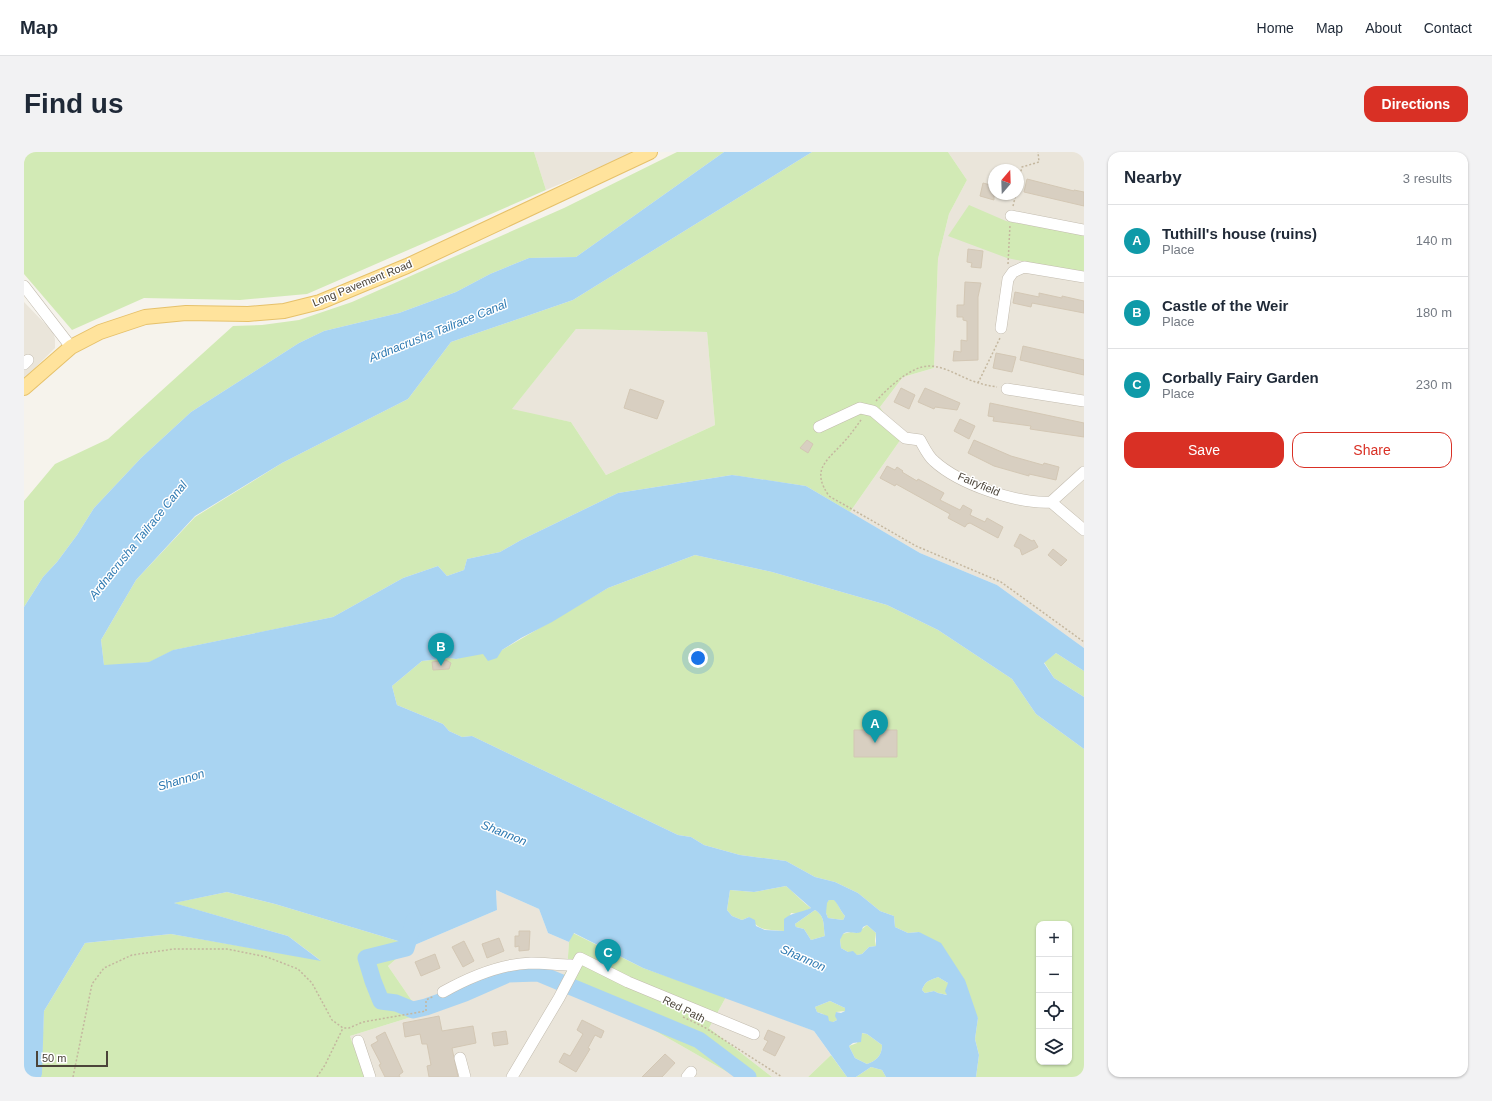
<!DOCTYPE html>
<html lang="en">
<head>
<meta charset="utf-8">
<style>
  :root { --surface:#fff; --page:#f2f2f3; --text:#1f2937; --muted:#747a83; --line:#e0e1e3; --accent:#d93025 }
  body { margin:0; font-family:Arial,sans-serif; background:var(--page); color:var(--text) }
  .controls { position:absolute; right:12px; bottom:12px; display:grid; overflow:hidden; border-radius:8px; box-shadow:0 1px 3px #0004 }
  .controls button { width:36px; height:36px; display:grid; place-items:center; padding:0; border:0; border-bottom:1px solid var(--line); background:var(--surface); color:var(--text); font:20px sans-serif }
  .compass { position:absolute; left:964px; top:12px; width:36px; height:36px; border-radius:50%; background:var(--surface); box-shadow:0 1px 3px #0004; rotate:19deg }
  .scale { position:absolute; left:12px; bottom:10px; width:72px; box-sizing:border-box; padding-left:4px; border:2px solid #4b4439; border-top:0; font-size:11px; line-height:14px; white-space:nowrap; color:#4b4439; -webkit-text-stroke:3px #fff; paint-order:stroke }
  .you { position:absolute; left:674px; top:506px; width:14px; height:14px; margin:-10px; border:3px solid #fff; border-radius:50%; background:#1a73e8; box-shadow:0 0 0 6px #1a73e833 }
  .badge { display:grid; place-items:center; width:26px; height:26px; border-radius:50%; background:var(--accent); color:#fff; font-size:13px; font-weight:700 }
  .pin { position:absolute; translate:-50% -33px; filter:drop-shadow(0 1px 2px #0008) }
  .pin::after { content:''; position:absolute; top:21px; width:14px; height:12px; background:inherit; clip-path:polygon(0 0,100% 0,50% 100%) }
  .list { margin:0; padding:0; list-style:none }
  h2 { display:flex; justify-content:space-between; align-items:center; height:52px; margin:0; padding:0 16px; font-size:17px }
  h2 small { font-size:13px; font-weight:400; color:var(--muted) }
  .list li { display:grid; grid-template-columns:26px 1fr auto; gap:12px; align-items:center; box-sizing:border-box; height:72px; padding:0 16px; border-top:1px solid var(--line) }
  .list b { display:block; font-size:15px; white-space:nowrap }
  .list p { margin:0; font-size:13px; white-space:nowrap; color:var(--muted) }
  .list em { font-size:13px; font-style:normal; color:var(--muted) }
  .actions { display:flex; gap:8px; padding:12px 16px }
  .actions a { flex:1; padding:9px 0; border:1px solid var(--accent); border-radius:12px; text-align:center; font-size:14px; color:var(--accent) }
  .actions .main { background:var(--accent); color:#fff }
  .icon { flex:none; width:22px; height:22px; fill:none; stroke:currentColor; stroke-width:2; stroke-linecap:round; stroke-linejoin:round }
  .map { position:relative; flex:none; width:1060px; height:925px; overflow:hidden; border-radius:12px }
  header { display:flex; align-items:center; gap:24px; box-sizing:border-box; height:56px; padding:0 20px; background:var(--surface); border-bottom:1px solid var(--line) }
  header strong { font-size:19px }
  nav { display:flex; gap:22px; margin-inline-start:auto; font-size:14px }
  .intro { display:flex; align-items:center; justify-content:space-between; box-sizing:border-box; height:96px; padding:0 24px }
  h1 { margin:0; font-size:28px }
  .button { padding:10px 18px; border-radius:12px; background:var(--accent); color:#fff; font-size:14px; font-weight:700 }
  main { display:flex; gap:24px; padding:0 24px }
  aside { flex:1; background:var(--surface); border-radius:12px; box-shadow:0 1px 3px #0004 }
  .map>svg:first-child { display:block }
  .residential { fill:#eae5da; fill-rule:evenodd }
  .green { fill:#d2eab5; fill-rule:evenodd }
  .water { fill:#a9d4f2; fill-rule:evenodd }
  .lines { fill:none; stroke-linecap:round; stroke-linejoin:round }
  .river { stroke:#a9d4f2; stroke-width:17 }
  .building { fill:#d8cfc1; stroke:#d3c7b4 }
  .minor-casing { stroke:#c2bbae; stroke-width:12 }
  .major-casing { stroke:#e6c16a; stroke-width:16 }
  .path { stroke:#c4b79f; stroke-width:1.5; stroke-dasharray:2 2; stroke-linecap:butt }
  .minor { stroke:#fff; stroke-width:11 }
  .major { stroke:#ffe39c; stroke-width:14 }
  .labels { text-anchor:middle; stroke-width:3; stroke-linejoin:round; paint-order:stroke }
  .street-label { font-size:11px; fill:#4b4439; stroke:#fff }
  .water-label { font-size:12px; font-style:italic; fill:#2e7ab2; stroke:#fff }
</style>
</head>
<body>
<header>
<strong>Map</strong>
<nav><a>Home</a><a>Map</a><a>About</a><a>Contact</a></nav>
</header>
<div class="intro"><h1>Find us</h1><a class="button">Directions</a></div>
<main>
<div class="map">
<svg width="1060" height="925" viewBox="0 0 1060 925">
  <rect width="100%" height="100%" fill="#f6f3ec"/>
  <!-- residential -->
  <path class="residential" d="M 510,0 L 607,0 L 604,3 L 522,38 Z
    M 924,0 L 1060,0 L 1060,496 L 973,433 L 896,401 L 826,360 L 877,287 L 856,255 L 879,225 L 910,216 L 914,107 L 925,62 L 943,28 ZM 970,18 L 994,18 L 994,42 L 970,42 Z
    M 0,150 L 29,180 L 31,187 L 31,196 L 0,227 Z
    M 552,177 L 683,180 L 691,273 L 582,323 L 547,270 L 487,258 Z
    M 472,738 L 515,757 L 524,781 L 545,790 L 543,818 L 532,835 L 600,861 L 712,925 L 341,925 L 326,884 L 397,862 L 364,814 L 386,795 L 473,758 Z
    M 702,845 L 790,879 L 807,903 L 784,925 L 748,925 L 685,876 Z"/>
  <!-- green -->
  <path class="green" d="M 0,0 L 510,0 L 522,38 L 283,142 L 216,148 L 120,146 L 48,178 L 0,122 Z
    M 653,0 L 700,0 L 552,105 L 505,106 L 466,122 L 432,140 L 375,161 L 300,179 L 275,191 L 167,260 L 117,306 L 70,356 L 53,383 L 33,410 L 19,425 L 0,455 L 0,349 L 31,312 L 84,287 L 209,174 L 238,173 L 275,168 L 328,150 L 540,56 Z
    M 788,0 L 924,0 L 943,28 L 925,62 L 914,107 L 910,216 L 879,225 L 856,255 L 877,287 L 826,360 L 782,334 L 708,323 L 594,341 L 497,388 L 476,400 L 443,407 L 440,418 L 423,424 L 414,414 L 379,426 L 309,465 L 150,498 L 126,510 L 80,514 L 77,488 L 112,428 L 171,365 L 258,311 L 384,247 L 427,190 L 549,148 ZM 552,177 L 683,180 L 691,273 L 582,323 L 547,270 L 488,257 Z
    M 945,53 L 982,69 L 1060,83 L 1060,122 L 983,106 L 924,84 Z
    M 671,403 L 748,420 L 863,453 L 914,478 L 988,527 L 1012,562 L 1060,597 L 1060,925 L 952,925 L 955,903 L 951,887 L 954,866 L 895,780 L 884,781 L 871,775 L 870,764 L 856,759 L 834,741 L 811,730 L 791,725 L 762,709 L 716,703 L 680,693 L 667,685 L 654,683 L 448,584 L 438,585 L 425,579 L 419,572 L 373,553 L 368,534 L 398,509 L 425,506 L 432,507 L 442,504 L 478,498 L 584,436 ZM 1015,772 L 1045,772 L 1045,910 L 1015,910 Z
    M 1032,501 L 1060,519 L 1060,545 L 1030,526 L 1020,510 Z
    M 762,734 C 771,741 777,749 787,756 L 776,762 L 767,761 L 760,779 C 743,777 736,780 725,765 L 718,768 L 708,764 L 703,758 L 706,738 L 730,740 Z
    M 203,740 L 251,752 L 384,792 L 386,795 L 364,814 L 397,862 L 326,884 L 341,925 L 17,925 L 20,859 L 61,791 L 147,782 L 296,808 L 264,784 L 149,751 Z
    M 805,748 L 811,748 C 815,753 816,759 821,764 L 819,768 L 804,766 L 802,761 L 802,751 Z
    M 791,758 C 802,765 799,774 801,784 L 787,788 L 780,777 L 772,775 L 771,772 Z
    M 843,773 L 852,781 L 851,789 L 852,794 L 845,795 L 838,802 L 833,803 L 824,800 L 817,796 L 816,788 L 818,782 L 827,780 L 833,781 Z
    M 549,781 L 619,816 L 702,845 L 685,876 L 748,925 L 712,925 L 600,861 L 532,835 L 543,818 L 545,790 ZM 554,800 L 611,829 L 557,811 L 544,818 Z
    M 914,825 L 924,831 L 924,843 L 914,841 L 910,839 L 901,841 L 898,838 C 902,828 905,829 914,825 Z
    M 806,849 L 821,856 L 821,859 L 812,860 L 813,868 L 809,870 L 805,870 L 799,862 L 793,860 L 791,855 Z
    M 837,881 L 843,882 L 858,893 C 858,904 852,909 843,912 L 831,906 L 825,894 L 833,891 Z
    M 807,903 L 823,925 L 784,925 Z
    M 847,915 L 858,918 L 862,925 L 832,925 Z"/>
  <!-- water -->
  <path class="water" d="M 700,0 L 788,0 L 549,148 L 427,190 L 384,247 L 258,311 L 171,364 L 112,428 L 77,488 L 80,513 L 125,510 L 149,498 L 309,465 L 379,426 L 414,414 L 423,424 L 440,418 L 443,407 L 476,400 L 497,388 L 594,341 L 708,323 L 716,324 L 782,334 L 896,401 L 973,433 L 1060,496 L 1060,519 L 1032,501 L 1020,511 L 1030,526 L 1060,545 L 1060,597 L 1012,562 L 988,527 L 914,478 L 863,453 L 748,420 L 671,403 L 584,436 L 528,470 L 497,486 L 478,498 L 473,506 L 464,509 L 459,502 L 432,507 L 425,506 L 398,509 L 368,534 L 373,553 L 419,572 L 425,579 L 438,585 L 448,584 L 654,683 L 667,685 L 680,693 L 716,703 L 762,709 L 791,725 L 811,730 L 834,741 L 856,759 L 870,764 L 871,775 L 884,781 L 895,780 L 917,791 L 941,828 L 954,866 L 951,887 L 955,903 L 952,925 L 862,925 L 858,918 L 847,915 L 832,925 L 823,925 L 790,879 L 619,816 L 550,781 L 545,790 L 524,781 L 515,757 L 472,738 L 473,758 L 386,795 L 384,792 L 251,752 L 203,740 L 150,751 L 264,784 L 297,809 L 147,782 L 61,791 L 20,859 L 18,922 L 17,925 L 0,925 L 0,455 L 19,425 L 33,410 L 53,383 L 70,356 L 117,306 L 167,260 L 275,191 L 300,179 L 375,161 L 432,140 L 466,122 L 505,106 L 552,105 ZM 762,734 L 787,756 C 777,761 768,760 760,767 L 760,779 L 741,778 L 732,774 L 731,768 L 725,765 L 718,768 L 708,764 L 703,758 L 706,738 L 730,740 ZM 805,748 L 810,748 C 815,753 816,759 821,764 L 819,768 L 804,766 L 802,761 L 803,751 ZM 791,758 C 802,765 799,774 801,784 L 787,788 L 780,777 L 772,775 L 771,772 ZM 843,773 L 852,781 L 852,794 L 845,795 L 838,802 L 833,803 L 829,799 L 824,800 L 817,796 L 816,788 L 819,782 C 825,778 831,783 837,780 L 839,775 ZM 914,825 L 924,831 L 921,839 L 923,843 L 914,841 L 910,839 L 901,841 L 898,838 C 902,828 905,829 914,825 ZM 806,849 L 821,856 L 821,859 L 817,861 L 812,860 L 811,864 L 813,868 L 809,870 L 805,869 L 804,864 L 793,860 L 791,855 ZM 838,881 L 843,882 L 858,893 C 858,904 852,909 843,912 L 831,906 L 825,894 L 829,891 L 837,890 Z"/>
  <g class="lines">
    <!-- river -->
    <path class="river" d="M 390,769 L 382,796 L 342,806 L 349,829 L 357,849 L 372,851 L 389,858 L 402,855 L 441,841 L 484,822 L 514,821 L 675,888 L 724,925"/>
  </g>
  <!-- building -->
  <path class="building" d="M 1003,27 L 1050,39 L 1050,38 L 1060,40 L 1060,54 L 1000,40 Z
    M 959,31 L 970,34 L 970,48 L 956,44 Z
    M 944,97 L 959,99 L 957,116 L 947,115 L 948,111 L 943,110 Z
    M 941,130 L 957,131 L 954,145 L 954,208 L 929,209 L 930,199 L 937,200 L 937,188 L 943,189 L 943,169 L 939,168 L 939,165 L 933,165 L 933,153 L 940,153 Z
    M 991,140 L 1015,145 L 1015,141 L 1038,146 L 1038,144 L 1060,149 L 1060,161 L 1008,151 L 1007,155 L 989,151 Z
    M 999,194 L 1060,208 L 1060,223 L 996,208 Z
    M 972,201 L 992,205 L 988,220 L 969,216 Z
    M 877,236 L 891,243 L 885,257 L 870,250 Z
    M 901,236 L 936,251 L 933,258 L 911,255 L 910,257 L 894,250 Z
    M 606,237 L 640,249 L 633,267 L 600,256 Z
    M 966,251 L 1060,271 L 1060,285 L 1006,277 L 1007,274 L 969,269 L 970,265 L 964,264 Z
    M 936,267 L 951,274 L 945,287 L 930,279 Z
    M 783,288 L 789,292 L 784,301 L 776,296 Z
    M 950,288 L 987,304 L 1019,313 L 1020,311 L 1035,315 L 1032,328 L 1005,322 L 1005,324 L 970,314 L 944,301 Z
    M 863,314 L 871,318 L 873,315 L 879,319 L 878,320 L 893,329 L 894,327 L 920,341 L 916,348 L 936,358 L 939,353 L 948,358 L 946,363 L 961,370 L 963,366 L 979,375 L 974,386 L 946,371 L 943,372 L 941,375 L 924,366 L 926,362 L 872,332 L 871,334 L 856,326 Z
    M 996,382 L 1008,389 L 1010,388 L 1014,395 L 998,403 L 996,397 L 990,394 Z
    M 1029,397 L 1043,408 L 1037,414 L 1024,403 Z
    M 422,508 L 427,511 L 425,517 L 409,518 L 408,510 Z
    M 830,578 L 873,578 L 873,605 L 830,605 Z
    M 495,779 L 506,779 L 505,798 L 495,799 L 495,794 L 491,795 L 491,784 L 495,784 Z
    M 475,786 L 480,799 L 463,806 L 458,792 Z
    M 440,789 L 450,809 L 439,815 L 428,795 Z
    M 411,802 L 416,816 L 397,824 L 391,810 Z
    M 415,864 L 418,879 L 449,874 L 452,891 L 428,896 L 434,925 L 405,925 L 403,914 L 407,913 L 403,892 L 398,892 L 396,882 L 381,885 L 379,871 Z
    M 558,868 L 580,879 L 577,886 L 571,883 L 564,896 L 566,897 L 552,920 L 535,910 L 540,901 L 546,904 L 559,882 L 553,878 Z
    M 744,878 L 761,885 L 751,904 L 739,898 L 744,889 L 740,887 Z
    M 482,879 L 484,892 L 470,894 L 468,881 Z
    M 361,880 L 379,920 L 375,923 L 376,925 L 361,925 L 355,913 L 357,912 L 347,893 L 354,889 L 352,885 Z
    M 641,902 L 651,911 L 638,925 L 618,925 Z"/>
  <g class="lines">
    <!-- minor casing -->
    <g class="minor-casing">
      <path id="minor" d="M 987,64 L 1060,78
        M 0,134 L 47,195
        M 977,176 L 984,127 L 989,120 L 1000,115 L 1060,125
        M 0,212 L 4,208
        M 983,237 L 1060,249
        M 795,275 L 836,256 L 849,259 L 881,286 L 896,288 C 900,295 904,304 910,309 C 935,332 993,352 1027,350 L 1060,320
        M 1027,350 L 1060,378
        M 419,840 C 444,826 477,812 507,811 C 520,811 534,813 547,813 L 551,815
        M 334,889 L 346,925
        M 436,906 L 441,925
        M 488,925 L 535,846 L 556,806 L 604,830 L 730,882
        M 663,925 L 667,920"/>
    </g>
    <!-- major casing -->
    <g class="major-casing">
      <path id="major" d="M 0,236 L 47,195 L 76,180 L 121,165 L 162,161 L 224,162 L 260,159 L 296,150 L 383,114 L 626,0"/>
    </g>
    <!-- path -->
    <path class="path" d="M 994,31 L 998,15 L 1015,10 L 1014,0
      M 989,54 L 992,42
      M 984,112 L 986,73
      M 954,231 L 976,186
      M 852,249 C 864,236 887,214 905,214 C 922,214 939,227 955,231 C 961,233 967,234 973,235
      M 837,268 C 831,276 825,285 817,293 C 800,311 788,319 805,344 L 892,394 L 977,430 L 1060,490
      M 659,865 L 680,875 L 758,925
      M 49,925 L 68,832 L 80,816 L 108,803 L 150,797 L 203,797 L 243,805 L 274,817 L 288,831 L 308,868 L 319,876 L 325,876 L 339,870 L 402,859 L 402,848 L 410,844
      M 293,925 L 301,913 L 319,876"/>
    <!-- minor -->
    <use href="#minor" class="minor"/>
    <!-- major -->
    <use href="#major" class="major"/>
  </g>
  <g class="labels">
    <!-- street labels -->
    <g class="street-label">
      <text transform="translate(338 131) rotate(-22)" y="4">Long Pavement Road</text>
      <text transform="translate(955 332) rotate(23)" y="4">Fairyfield</text>
      <text transform="translate(660 857) rotate(27)" y="4">Red Path</text>
    </g>
    <!-- water labels -->
    <g class="water-label">
      <text transform="translate(414 179) rotate(-22)" y="4">Ardnacrusha Tailrace Canal</text>
      <text transform="translate(114 388) rotate(-51)" y="4">Ardnacrusha Tailrace Canal</text>
      <text transform="translate(157 628) rotate(-17)" y="4">Shannon</text>
      <text transform="translate(480 681) rotate(22)" y="4">Shannon</text>
      <text transform="translate(779 806) rotate(24)" y="4">Shannon</text>
    </g>
  </g>
</svg>
<div class="controls">
<button>+</button>
<button>−</button>
<button><svg class="icon" aria-label="locate" viewBox="0 0 24 24"><circle cx="12" cy="12" r="6"/><path d="M12 2v4M12 18v4M2 12h4M18 12h4"/></svg></button>
<button><svg class="icon" aria-label="layers" viewBox="0 0 24 24"><path d="M12 4l9 5-9 5-9-5zM3 14l9 5 9-5"/></svg></button>
</div>
<svg class="compass" viewBox="-18 -18 36 36"><path d="M0-13l5 13h-10z" fill="#e53935"/><path d="M0 13l5-13h-10z" fill="#747a83"/></svg>
<div class="scale">50 m</div>
<div class="you"></div>
<div class="pin badge" style="left:851px;top:591px;background:#0f9aa8">A</div>
<div class="pin badge" style="left:417px;top:514px;background:#0f9aa8">B</div>
<div class="pin badge" style="left:584px;top:820px;background:#0f9aa8">C</div>
</div>
<aside>
<h2>Nearby<small>3 results</small></h2>
<ul class="list">
<li><span class="badge" style="background:#0f9aa8">A</span><div><b>Tuthill's house (ruins)</b><p>Place</p></div><em>140 m</em></li>
<li><span class="badge" style="background:#0f9aa8">B</span><div><b>Castle of the Weir</b><p>Place</p></div><em>180 m</em></li>
<li><span class="badge" style="background:#0f9aa8">C</span><div><b>Corbally Fairy Garden</b><p>Place</p></div><em>230 m</em></li>
</ul>
<div class="actions"><a class="main">Save</a><a>Share</a></div>
</aside>
</main>
</body>
</html>
